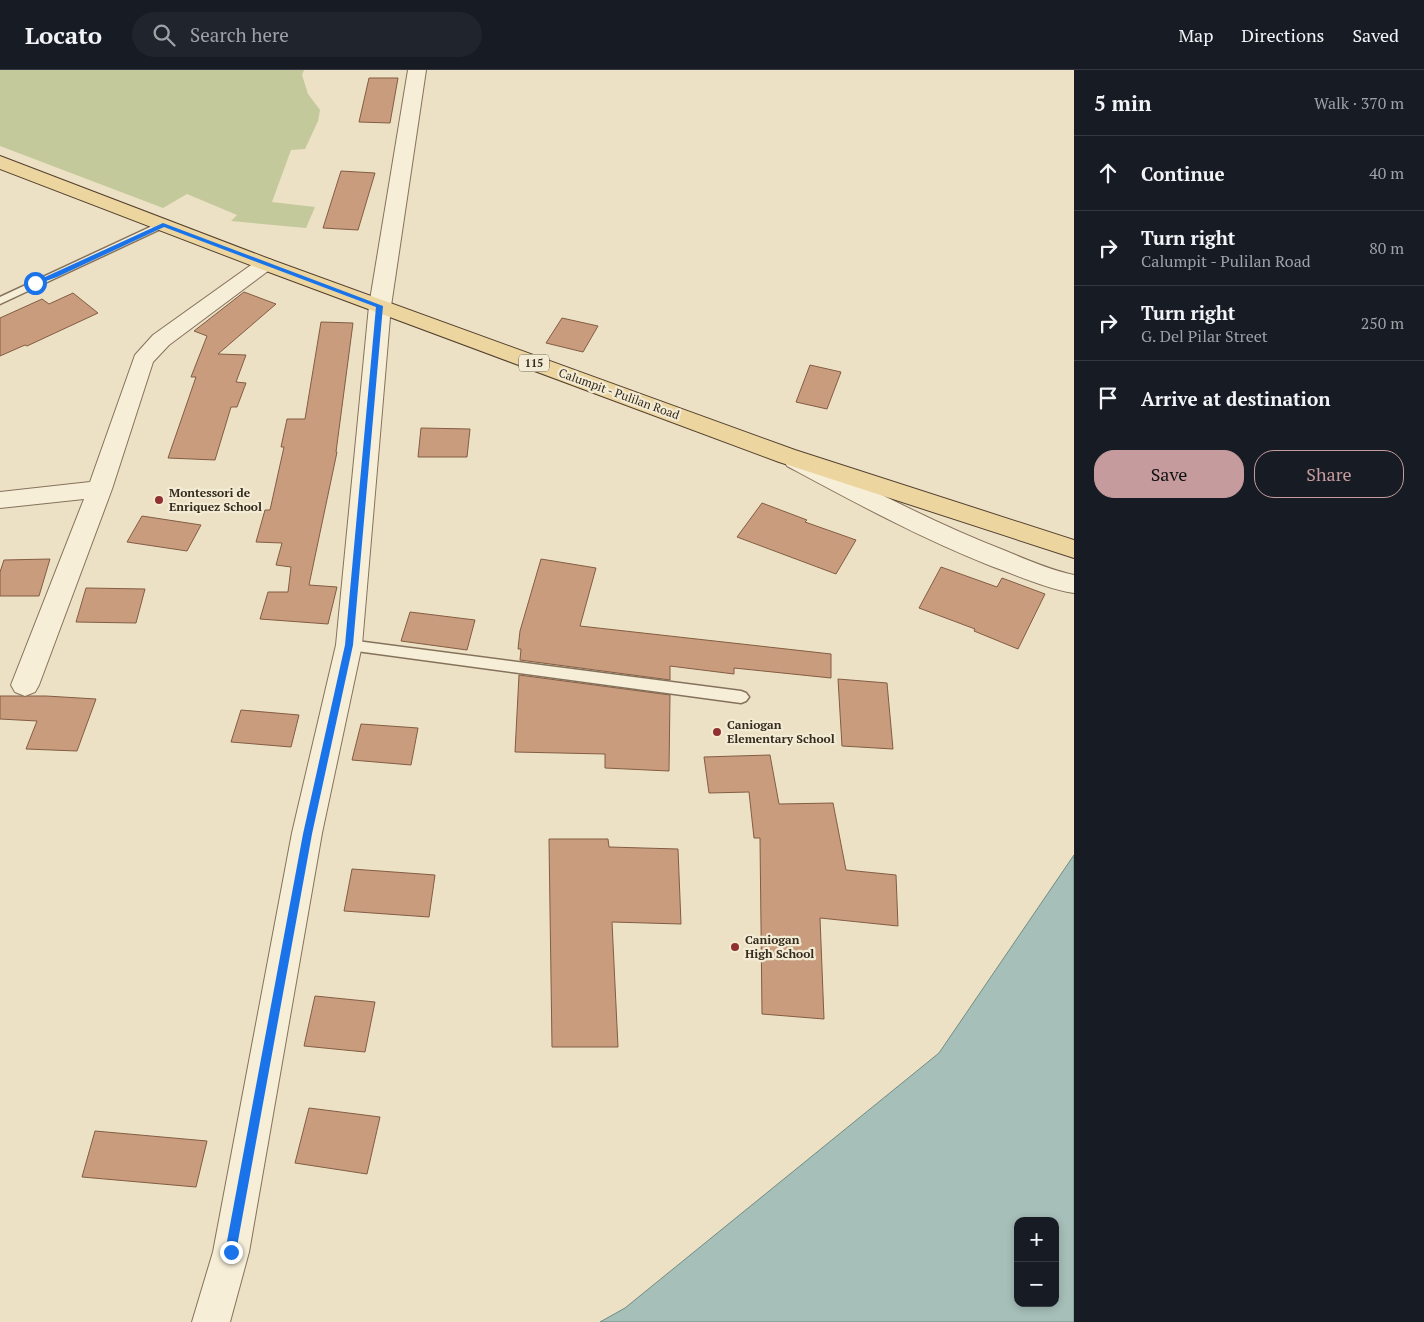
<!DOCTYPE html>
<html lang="en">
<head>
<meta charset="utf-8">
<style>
  :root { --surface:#171b24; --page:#20242c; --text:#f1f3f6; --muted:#9ea1a6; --line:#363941; --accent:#c69b9d }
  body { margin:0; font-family:"PT Serif",serif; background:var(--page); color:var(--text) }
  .controls { position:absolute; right:15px; bottom:15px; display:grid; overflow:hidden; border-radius:10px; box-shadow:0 2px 8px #0003 }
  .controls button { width:45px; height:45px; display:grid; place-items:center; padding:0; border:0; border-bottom:1px solid var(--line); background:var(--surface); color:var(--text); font:25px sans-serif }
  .stop { position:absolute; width:15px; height:15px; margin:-11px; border:4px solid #1a73e8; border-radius:50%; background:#fff }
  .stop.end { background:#1a73e8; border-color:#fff; box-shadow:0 1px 5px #0008 }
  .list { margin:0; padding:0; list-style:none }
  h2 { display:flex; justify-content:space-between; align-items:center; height:65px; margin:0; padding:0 20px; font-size:21px }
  h2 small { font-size:16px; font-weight:400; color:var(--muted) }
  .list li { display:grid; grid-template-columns:32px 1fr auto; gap:15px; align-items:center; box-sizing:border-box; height:75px; padding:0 20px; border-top:1px solid var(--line) }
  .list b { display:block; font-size:19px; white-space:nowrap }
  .list p { margin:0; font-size:16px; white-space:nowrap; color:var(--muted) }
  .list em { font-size:16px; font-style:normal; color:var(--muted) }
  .actions { display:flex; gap:10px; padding:15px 20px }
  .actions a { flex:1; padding:11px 0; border:1px solid var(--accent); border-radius:20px; text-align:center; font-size:18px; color:var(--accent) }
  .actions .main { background:var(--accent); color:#111 }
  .icon { flex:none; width:28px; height:28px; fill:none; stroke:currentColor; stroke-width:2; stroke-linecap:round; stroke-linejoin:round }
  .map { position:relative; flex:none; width:1074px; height:1252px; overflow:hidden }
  header { display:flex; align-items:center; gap:30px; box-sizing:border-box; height:70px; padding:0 25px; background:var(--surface); border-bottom:1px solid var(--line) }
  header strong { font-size:24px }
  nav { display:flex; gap:28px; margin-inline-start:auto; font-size:18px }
  .search { width:350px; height:45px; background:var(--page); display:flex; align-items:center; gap:12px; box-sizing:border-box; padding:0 18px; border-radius:28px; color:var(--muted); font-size:19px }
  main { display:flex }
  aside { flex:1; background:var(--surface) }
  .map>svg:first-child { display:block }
  .green { fill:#c3c99a }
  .water { fill:#a6bfb8; stroke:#6e8d85; fill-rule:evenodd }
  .building { fill:#c89c7d; stroke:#835d43 }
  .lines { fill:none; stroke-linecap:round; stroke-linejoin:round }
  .service-casing { stroke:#85725c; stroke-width:3 }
  .minor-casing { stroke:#85725c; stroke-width:2 }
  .tertiary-casing { stroke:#85725c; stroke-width:2 }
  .primary-casing { stroke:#544130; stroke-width:2 }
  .service { fill:#f7eed8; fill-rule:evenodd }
  .minor { fill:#f7eed8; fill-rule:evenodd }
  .tertiary { fill:#f7eed8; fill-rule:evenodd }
  .primary { fill:#ecd59f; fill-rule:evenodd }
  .route { fill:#1a73e8 }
  .poi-dot { fill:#913030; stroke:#f3ebd4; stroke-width:2 }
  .labels { text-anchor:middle; stroke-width:4.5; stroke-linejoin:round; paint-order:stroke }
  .shield { fill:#f3ebd4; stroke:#6f6555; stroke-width:1 }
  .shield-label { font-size:11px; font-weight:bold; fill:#362b1f }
  .street-label { font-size:12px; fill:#362b1f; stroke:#f3ebd4 }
  .poi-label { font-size:12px; font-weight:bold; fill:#362b1f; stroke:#f3ebd4; text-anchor:start }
</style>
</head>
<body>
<header>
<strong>Locato</strong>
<div class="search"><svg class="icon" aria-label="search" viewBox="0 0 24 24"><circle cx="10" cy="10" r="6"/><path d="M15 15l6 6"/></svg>Search here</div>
<nav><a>Map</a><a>Directions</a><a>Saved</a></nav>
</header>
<main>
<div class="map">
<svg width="1074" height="1252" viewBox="0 0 1074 1252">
  <rect width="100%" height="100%" fill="#ece0c5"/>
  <!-- green -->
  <path class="green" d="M 0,0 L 304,0 L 302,5 L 308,24 L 320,40 L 318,51 L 305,79 L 291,80 L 272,132 L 315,137 L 306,158 L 231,151 L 237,145 L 187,124 L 163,138 L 0,76 Z"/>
  <!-- water -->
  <path class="water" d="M 1074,785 L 1074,1252 L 600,1252 L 625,1238 L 939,983 ZM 1018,1151 L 1055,1151 L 1055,1233 L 1018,1233 Z"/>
  <!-- building -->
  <path class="building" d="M 369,8 L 398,8 L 390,53 L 359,52 Z
    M 341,101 L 375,103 L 358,160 L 323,158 Z
    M 244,222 L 276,234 L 218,284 L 246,285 L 236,312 L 246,313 L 237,337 L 231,337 L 215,390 L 168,388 L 196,307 L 191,307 L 207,266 L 194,261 Z
    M 73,223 L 98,243 L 27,276 L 25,275 L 0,286 L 0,248 L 42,229 L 49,234 Z
    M 562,248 L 598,256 L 583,282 L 546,273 Z
    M 321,252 L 353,253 L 336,382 L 337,382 L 309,515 L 337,517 L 328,554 L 260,549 L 268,522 L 288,522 L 291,497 L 276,495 L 282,473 L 256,472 L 265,440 L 270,440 L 284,377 L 281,377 L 287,349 L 305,349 Z
    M 810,295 L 841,302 L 827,339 L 796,332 Z
    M 421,358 L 470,359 L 467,387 L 418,387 Z
    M 762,433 L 807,450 L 805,452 L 856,470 L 836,504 L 737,467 Z
    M 142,446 L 201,455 L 187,481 L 127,472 Z
    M 50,489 L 39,526 L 0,526 L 0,502 L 4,490 Z
    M 541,489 L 596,498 L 580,556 L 831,584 L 831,608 L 734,598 L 734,604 L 670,596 L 670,610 L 520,590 L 521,579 L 518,579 L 520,561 Z
    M 941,497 L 997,517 L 1002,508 L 1045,524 L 1018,579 L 974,561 L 975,559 L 919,538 Z
    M 86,518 L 145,519 L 136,553 L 76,552 Z
    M 410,542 L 475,550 L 467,580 L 401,571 Z
    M 519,605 L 670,625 L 669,701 L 605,698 L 605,684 L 515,682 Z
    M 838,609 L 887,613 L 893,679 L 842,676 Z
    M 0,626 L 46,626 L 96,629 L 77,681 L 26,679 L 37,651 L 0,649 Z
    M 241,640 L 299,645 L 291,677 L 231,672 Z
    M 361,654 L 418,658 L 411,695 L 352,690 Z
    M 770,685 L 779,734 L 833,733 L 846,800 L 896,805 L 898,856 L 820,848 L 824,949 L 762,944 L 760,768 L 754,768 L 749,722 L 709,723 L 704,687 Z
    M 549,769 L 608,769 L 609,777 L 678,779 L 681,854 L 612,852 L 618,977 L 552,977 Z
    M 352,799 L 435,805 L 429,847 L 344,841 Z
    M 315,926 L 375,932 L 365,982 L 304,976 Z
    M 309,1038 L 380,1047 L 367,1104 L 295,1093 Z
    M 95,1061 L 207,1071 L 196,1117 L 82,1107 Z"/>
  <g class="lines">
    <!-- service casing -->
    <g class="service-casing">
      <path id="service" d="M 163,151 L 167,152 L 168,154 L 167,156 L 0,234 L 0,227 Z
        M 349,570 L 741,621 L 746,623 L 749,627 L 746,631 L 741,633 L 349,580 L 344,579 L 342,575 L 344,571 Z"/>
    </g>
    <!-- minor casing -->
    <g class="minor-casing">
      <path id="minor" d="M 265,188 L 272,190 L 275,194 L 272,198 L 169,275 L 153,292 L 112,419 L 39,615 L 35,622 L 25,626 L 15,622 L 11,615 L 84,429 L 0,438 L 0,422 L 90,412 L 135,285 L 153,265 L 258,190 Z
        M 380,230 L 388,231 L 391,236 L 362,575 L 322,763 L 249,1182 L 230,1252 L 192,1252 L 213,1182 L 292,763 L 336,575 L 369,236 L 372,231 Z
        M 795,382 L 803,384 C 870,419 936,454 1006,481 C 1028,490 1050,500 1074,505 L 1074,523 C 1045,518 1019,506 991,496 C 920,468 854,432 787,396 L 783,390 L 787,384 Z"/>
    </g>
    <!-- tertiary casing -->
    <g class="tertiary-casing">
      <path id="tertiary" d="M 408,0 L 426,0 L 391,236 L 388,241 L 380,242 L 372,241 L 369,236 Z"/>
    </g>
    <!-- primary casing -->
    <g class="primary-casing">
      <path id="primary" d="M 0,86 L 272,190 L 795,380 L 1074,470 L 1074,488 L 779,392 L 258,198 L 0,99 Z"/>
    </g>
    <!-- service -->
    <use href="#service" class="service"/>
    <!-- minor -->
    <use href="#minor" class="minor"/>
    <!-- tertiary -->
    <use href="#tertiary" class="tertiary"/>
    <!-- primary -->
    <use href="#primary" class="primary"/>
  </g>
  <!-- route -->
  <path class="route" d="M 163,153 L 383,236 L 353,575 L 312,764 L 236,1182 L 235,1185 L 231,1187 L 227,1185 L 225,1182 L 303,764 L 345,575 L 376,237 L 164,157 L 57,207 L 35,215 L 32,213 Z"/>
  <!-- markers -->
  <g class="poi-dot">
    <circle cx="159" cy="430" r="5"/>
    <circle cx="717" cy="662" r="5"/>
    <circle cx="735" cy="877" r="5"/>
  </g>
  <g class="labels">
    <!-- shield labels -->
    <rect class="shield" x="519" y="284.5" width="30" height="17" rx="4"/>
    <g class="shield-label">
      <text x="534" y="297">115</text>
    </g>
    <!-- street labels -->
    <g class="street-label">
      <text transform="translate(619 324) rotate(20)" y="4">Calumpit - Pulilan Road</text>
    </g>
    <!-- poi labels -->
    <g class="poi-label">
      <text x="169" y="427">Montessori de<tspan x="169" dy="14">Enriquez School</tspan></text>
      <text x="727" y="659">Caniogan<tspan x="727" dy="14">Elementary School</tspan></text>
      <text x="745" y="874">Caniogan<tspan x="745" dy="14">High School</tspan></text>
    </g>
  </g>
</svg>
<div class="controls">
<button>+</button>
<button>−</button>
</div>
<div class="stop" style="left:35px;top:213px"></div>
<div class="stop end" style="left:231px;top:1182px"></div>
</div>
<aside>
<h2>5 min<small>Walk · 370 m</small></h2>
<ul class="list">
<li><svg class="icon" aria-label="ahead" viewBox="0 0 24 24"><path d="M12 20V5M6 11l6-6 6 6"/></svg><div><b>Continue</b></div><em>40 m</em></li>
<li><svg class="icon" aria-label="right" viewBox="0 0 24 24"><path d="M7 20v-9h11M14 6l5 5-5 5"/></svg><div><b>Turn right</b><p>Calumpit - Pulilan Road</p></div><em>80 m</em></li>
<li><svg class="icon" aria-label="right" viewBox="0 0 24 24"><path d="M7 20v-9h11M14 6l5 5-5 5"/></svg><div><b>Turn right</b><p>G. Del Pilar Street</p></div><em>250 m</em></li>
<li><svg class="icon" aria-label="arrive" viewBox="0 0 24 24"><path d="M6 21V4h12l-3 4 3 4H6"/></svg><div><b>Arrive at destination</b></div></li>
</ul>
<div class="actions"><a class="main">Save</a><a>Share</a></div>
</aside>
</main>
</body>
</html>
